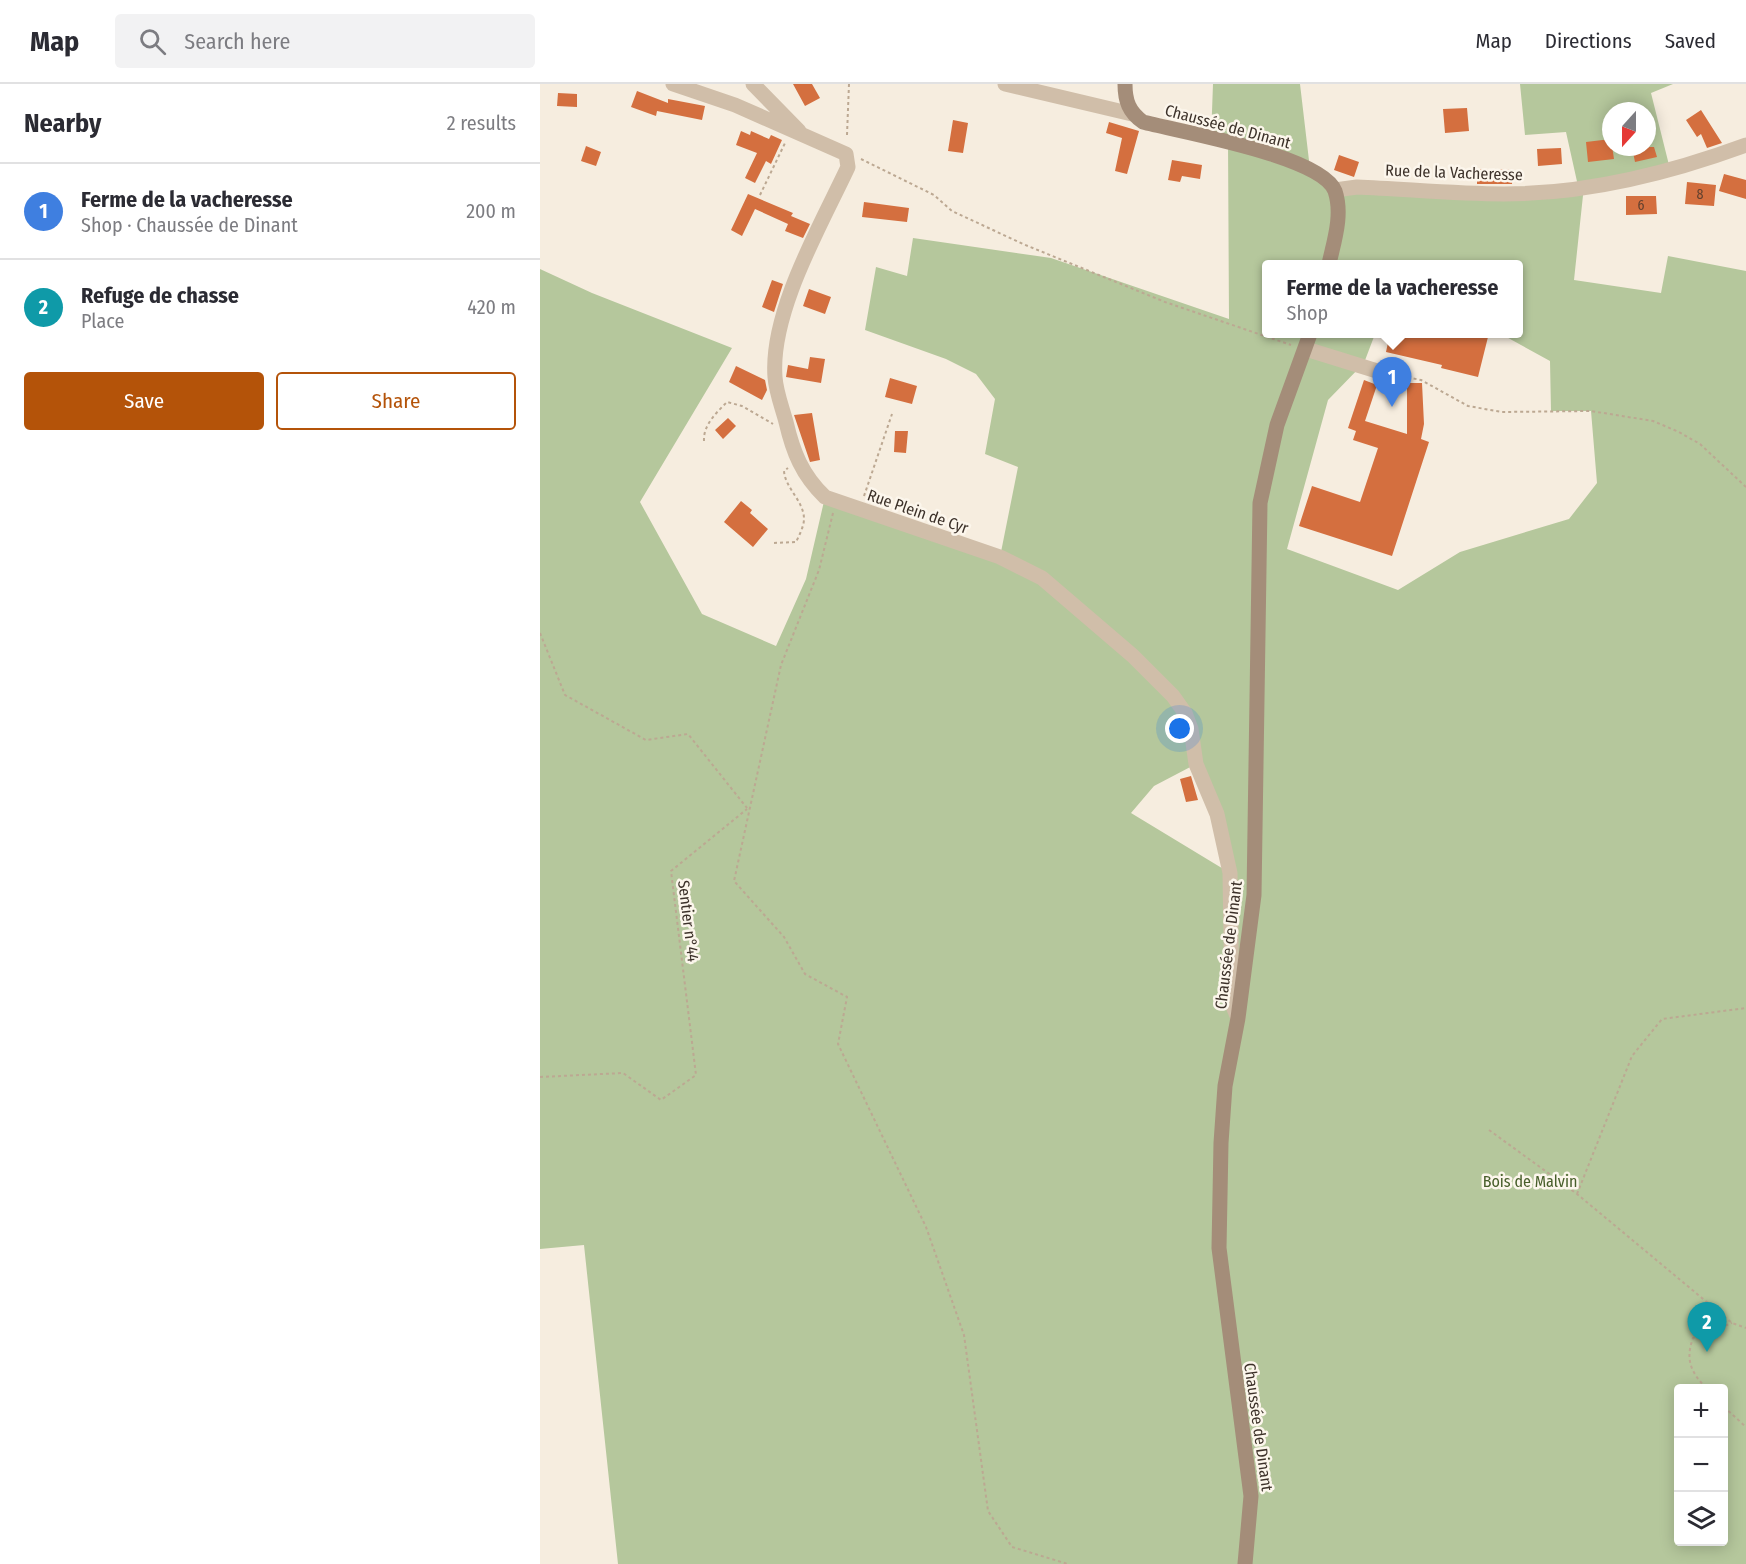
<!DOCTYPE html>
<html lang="en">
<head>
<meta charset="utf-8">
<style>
  :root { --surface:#fff; --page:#f2f2f3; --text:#2b2b33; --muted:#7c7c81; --line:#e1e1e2; --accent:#b45309 }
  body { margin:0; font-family:"Fira Sans Condensed",sans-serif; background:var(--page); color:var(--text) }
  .controls { position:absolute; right:18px; bottom:18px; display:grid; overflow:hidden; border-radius:6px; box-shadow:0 3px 15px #0003 }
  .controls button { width:54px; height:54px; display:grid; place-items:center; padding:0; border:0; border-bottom:2px solid var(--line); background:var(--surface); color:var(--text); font:30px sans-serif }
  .compass { position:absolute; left:1062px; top:18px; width:54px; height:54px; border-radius:50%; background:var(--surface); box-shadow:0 3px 15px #0003; rotate:201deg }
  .you { position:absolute; left:640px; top:645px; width:21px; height:21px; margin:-15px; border:4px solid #fff; border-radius:50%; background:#1a73e8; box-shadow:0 0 0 9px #1a73e833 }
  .badge { display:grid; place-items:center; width:39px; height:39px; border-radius:50%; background:var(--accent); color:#fff; font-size:20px; font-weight:700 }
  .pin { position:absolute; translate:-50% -50px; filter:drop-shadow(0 2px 3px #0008) }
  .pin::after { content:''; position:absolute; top:32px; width:21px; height:18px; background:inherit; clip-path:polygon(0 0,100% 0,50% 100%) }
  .popup { position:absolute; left:722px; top:176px; width:261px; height:78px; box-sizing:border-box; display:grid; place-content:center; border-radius:6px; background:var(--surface); filter:drop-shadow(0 2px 4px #0005); font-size:20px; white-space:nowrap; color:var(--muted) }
  .popup b { font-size:22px; color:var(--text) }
  .popup::after { content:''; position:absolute; left:50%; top:100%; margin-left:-12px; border:12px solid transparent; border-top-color:var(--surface) }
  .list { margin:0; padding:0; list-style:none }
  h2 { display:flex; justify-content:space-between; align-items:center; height:78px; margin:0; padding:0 24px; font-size:26px }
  h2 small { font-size:20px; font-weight:400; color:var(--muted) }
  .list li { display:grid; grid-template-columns:39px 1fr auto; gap:18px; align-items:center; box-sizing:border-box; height:96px; padding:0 24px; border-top:2px solid var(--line) }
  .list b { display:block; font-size:22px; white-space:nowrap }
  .list p { margin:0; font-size:20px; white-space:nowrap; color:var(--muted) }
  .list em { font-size:20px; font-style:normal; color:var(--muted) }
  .actions { display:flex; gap:12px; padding:18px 24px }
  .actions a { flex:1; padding:14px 0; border:2px solid var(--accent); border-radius:6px; text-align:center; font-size:21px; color:var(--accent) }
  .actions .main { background:var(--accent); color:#fff }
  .icon { flex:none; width:33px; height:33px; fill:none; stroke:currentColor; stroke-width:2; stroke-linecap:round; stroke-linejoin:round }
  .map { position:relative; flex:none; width:1206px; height:1480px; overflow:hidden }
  header { display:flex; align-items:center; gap:36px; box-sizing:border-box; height:84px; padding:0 30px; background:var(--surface); border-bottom:2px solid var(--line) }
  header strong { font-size:28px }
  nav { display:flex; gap:33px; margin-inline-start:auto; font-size:21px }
  .search { width:420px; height:54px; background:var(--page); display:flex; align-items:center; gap:15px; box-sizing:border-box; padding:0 21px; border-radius:6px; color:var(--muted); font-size:22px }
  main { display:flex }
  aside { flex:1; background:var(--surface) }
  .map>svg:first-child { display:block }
  .green { fill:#b5c79c; fill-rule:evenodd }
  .building { fill:#d46f3f }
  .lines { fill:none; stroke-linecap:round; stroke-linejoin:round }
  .path { stroke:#bca892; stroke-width:2; stroke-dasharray:3 3; stroke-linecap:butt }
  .minor { stroke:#d0bea9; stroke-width:15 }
  .secondary { stroke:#a48d79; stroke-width:15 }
  .labels { text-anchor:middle; stroke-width:5; stroke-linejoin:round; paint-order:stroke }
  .number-label { font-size:14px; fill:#62402e }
  .street-label { font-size:16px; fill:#3c3129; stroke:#fcf6ec }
  .park-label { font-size:16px; fill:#475e2a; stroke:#fcf6ec }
</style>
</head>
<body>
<header>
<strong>Map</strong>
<div class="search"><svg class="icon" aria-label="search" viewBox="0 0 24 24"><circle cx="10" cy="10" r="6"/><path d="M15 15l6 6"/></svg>Search here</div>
<nav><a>Map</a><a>Directions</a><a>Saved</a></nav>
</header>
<main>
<aside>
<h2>Nearby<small>2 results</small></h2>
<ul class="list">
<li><span class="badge" style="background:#3f7fe0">1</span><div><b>Ferme de la vacheresse</b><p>Shop · Chaussée de Dinant</p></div><em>200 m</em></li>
<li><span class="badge" style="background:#0f9aa8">2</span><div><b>Refuge de chasse</b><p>Place</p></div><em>420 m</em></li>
</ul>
<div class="actions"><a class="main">Save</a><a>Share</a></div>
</aside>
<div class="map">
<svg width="1206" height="1480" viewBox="0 0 1206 1480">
  <rect width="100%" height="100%" fill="#f6eddf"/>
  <!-- green -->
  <path class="green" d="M 673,0 L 760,0 L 770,85 L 795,106 L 1038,102 L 1026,48 L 985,51 L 980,0 L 1133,0 L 1111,9 L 1130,85 L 1044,102 L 1034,196 L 1121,209 L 1128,172 L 1206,187 L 1206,1480 L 78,1480 L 44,1161 L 0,1165 L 0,185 L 52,209 L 192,264 L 100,418 L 162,530 L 236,562 L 266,495 L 285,413 L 460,473 L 478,383 L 445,370 L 455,315 L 436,290 L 406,275 L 325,246 L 336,183 L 367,192 L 373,154 L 511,174 L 689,235 L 688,58 L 671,55 ZM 1071,27 L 1107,27 L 1107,63 L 1071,63 ZM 726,180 L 978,180 L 978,250 L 961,250 L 1010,277 L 1011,327 L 1051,327 L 1057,399 L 1029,435 L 920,468 L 858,506 L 747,465 L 788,316 L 824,279 L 835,250 L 726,250 ZM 656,680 L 690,789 L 591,729 L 614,702 ZM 1138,1304 L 1184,1304 L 1184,1458 L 1138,1458 Z"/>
  <!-- building -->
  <path class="building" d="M 253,0 L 272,0 L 280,14 L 265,22 Z
    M 97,7 L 128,19 L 128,15 L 165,22 L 162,36 L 117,27 L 116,32 L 91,23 Z
    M 18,9 L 37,10 L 37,23 L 17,22 Z
    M 927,24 L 929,47 L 905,49 L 903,25 Z
    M 1161,26 L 1182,59 L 1167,64 L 1161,50 L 1157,53 L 1146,36 Z
    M 413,36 L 428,39 L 423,69 L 408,67 Z
    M 569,38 L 599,47 L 587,90 L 575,87 L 582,54 L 566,49 Z
    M 201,47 L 210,51 L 211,47 L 229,55 L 231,51 L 242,56 L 231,80 L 226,77 L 215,99 L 205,94 L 217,69 L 196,61 Z
    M 1071,55 L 1074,75 L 1048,78 L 1046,58 Z
    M 46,62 L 61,68 L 56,82 L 41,77 Z
    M 1092,63 L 1114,63 L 1117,73 L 1095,78 Z
    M 1021,64 L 1022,80 L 998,82 L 997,65 Z
    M 799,71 L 819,78 L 814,93 L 794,86 Z
    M 632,76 L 662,81 L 660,95 L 642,92 L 640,98 L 628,96 Z
    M 937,85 L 973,86 L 972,100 L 937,100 Z
    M 1184,90 L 1206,96 L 1206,115 L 1179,107 Z
    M 1147,98 L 1176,101 L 1174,122 L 1145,120 Z
    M 208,110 L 253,129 L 251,132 L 270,140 L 263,154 L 245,147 L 248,140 L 215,125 L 202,152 L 191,146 Z
    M 1086,112 L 1116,112 L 1117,130 L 1086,131 Z
    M 324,118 L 369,124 L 367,138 L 322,133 Z
    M 232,196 L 243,200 L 234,228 L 222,223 Z
    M 269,205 L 291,213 L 285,230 L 263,222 Z
    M 850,249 L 949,249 L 938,293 L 901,284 L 902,281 L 846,268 Z
    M 270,273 L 285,275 L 281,299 L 246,293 L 248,281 L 268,285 Z
    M 196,282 L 225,296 L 227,306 L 222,316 L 189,298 Z
    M 350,294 L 377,302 L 372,320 L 345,313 Z
    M 824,296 L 837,301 L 825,337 L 867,350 L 867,299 L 882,299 L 884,340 L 881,355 L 889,358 L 852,472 L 759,442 L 772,402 L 820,418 L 838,364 L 813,356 L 816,347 L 808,344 Z
    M 272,329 L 280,376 L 270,378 L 254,331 Z
    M 188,334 L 196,342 L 183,355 L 175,346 Z
    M 355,347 L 368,347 L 366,369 L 354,368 Z
    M 201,417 L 212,426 L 210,429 L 228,445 L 213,463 L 184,438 Z
    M 651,692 L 658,716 L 646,718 L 640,695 Z"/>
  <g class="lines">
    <!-- path -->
    <path class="path" d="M 307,51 L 309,0
      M 321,75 L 394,111 L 412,127 L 483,160 L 625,218 L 751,261
      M 220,111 L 246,57
      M 850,290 L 881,296 L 928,322 L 962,328 L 1051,327 L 1113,337 L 1139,348 L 1160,360 L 1206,403
      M 164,357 C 163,341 177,328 187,318 L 202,322 L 233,340
      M 324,412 L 352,330
      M 293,429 L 279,486 L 241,581 L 194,797 L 244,853 L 265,890 L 307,913 L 298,960 L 386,1143 L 424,1251 L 448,1427 L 472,1463 L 528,1480
      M 234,459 L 256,458 C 259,452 264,442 264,435 C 264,417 245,404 244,387 L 248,384
      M 0,549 L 25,611 L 106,656 L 148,650 L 207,724
      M 0,993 L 83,989 L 121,1016 L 156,991 L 131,787 L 207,725
      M 949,1046 L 1037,1110 L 1192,1239 L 1206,1244
      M 1037,1110 L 1092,972 L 1122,935 L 1206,924
      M 1166,1304 C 1151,1288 1145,1276 1153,1254 L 1192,1239
      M 1184,1323 L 1206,1343"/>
    <!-- minor -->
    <path class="minor" d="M 133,0 L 195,21 L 306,70 L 308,83 C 281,141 230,228 235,293 C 236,308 242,323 246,338 C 253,368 262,391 285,413 L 460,473 L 502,494 L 593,572 L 633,612 L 645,629 L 651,645 L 656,680 L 677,730 L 690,789 L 692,920 L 698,934
      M 213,0 L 259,47
      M 465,0 L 592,30
      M 795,106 L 817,103 C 866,105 915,110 964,110 C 1045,110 1130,89 1206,61
      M 766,265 L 837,287"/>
    <!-- secondary -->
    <path class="secondary" d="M 585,0 C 585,17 589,28 603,38 C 641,48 782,72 795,107 C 803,131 794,157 789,180
      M 705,1480 L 711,1412 L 679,1164 L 681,1059 L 685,1002 L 698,934 L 714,811 L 720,419 L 737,341 L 770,250"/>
  </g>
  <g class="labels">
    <!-- number labels -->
    <g class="number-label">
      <text x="1160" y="115">8</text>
      <text x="1101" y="126">6</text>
    </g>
    <!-- street labels -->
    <g class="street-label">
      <text transform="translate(688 42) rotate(15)" y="6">Chaussée de Dinant</text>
      <text transform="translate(914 88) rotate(2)" y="6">Rue de la Vacheresse</text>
      <text transform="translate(378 427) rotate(19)" y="6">Rue Plein de Cyr</text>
      <text transform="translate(149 837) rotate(83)" y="6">Sentier n°44</text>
      <text transform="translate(688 861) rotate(-83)" y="6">Chaussée de Dinant</text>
      <text transform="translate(719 1343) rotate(82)" y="6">Chaussée de Dinant</text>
    </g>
    <!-- park labels -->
    <g class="park-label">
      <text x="990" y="1103">Bois de Malvin</text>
    </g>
  </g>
</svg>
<div class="controls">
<button>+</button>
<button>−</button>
<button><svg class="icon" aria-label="layers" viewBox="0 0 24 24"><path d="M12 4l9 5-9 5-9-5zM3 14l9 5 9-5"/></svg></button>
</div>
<svg class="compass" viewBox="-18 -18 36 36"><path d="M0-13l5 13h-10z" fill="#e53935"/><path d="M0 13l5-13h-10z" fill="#7c7c81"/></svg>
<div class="you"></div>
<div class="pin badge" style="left:852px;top:323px;background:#3f7fe0">1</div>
<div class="popup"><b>Ferme de la vacheresse</b>Shop</div>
<div class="pin badge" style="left:1167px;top:1268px;background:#0f9aa8">2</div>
</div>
</main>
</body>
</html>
